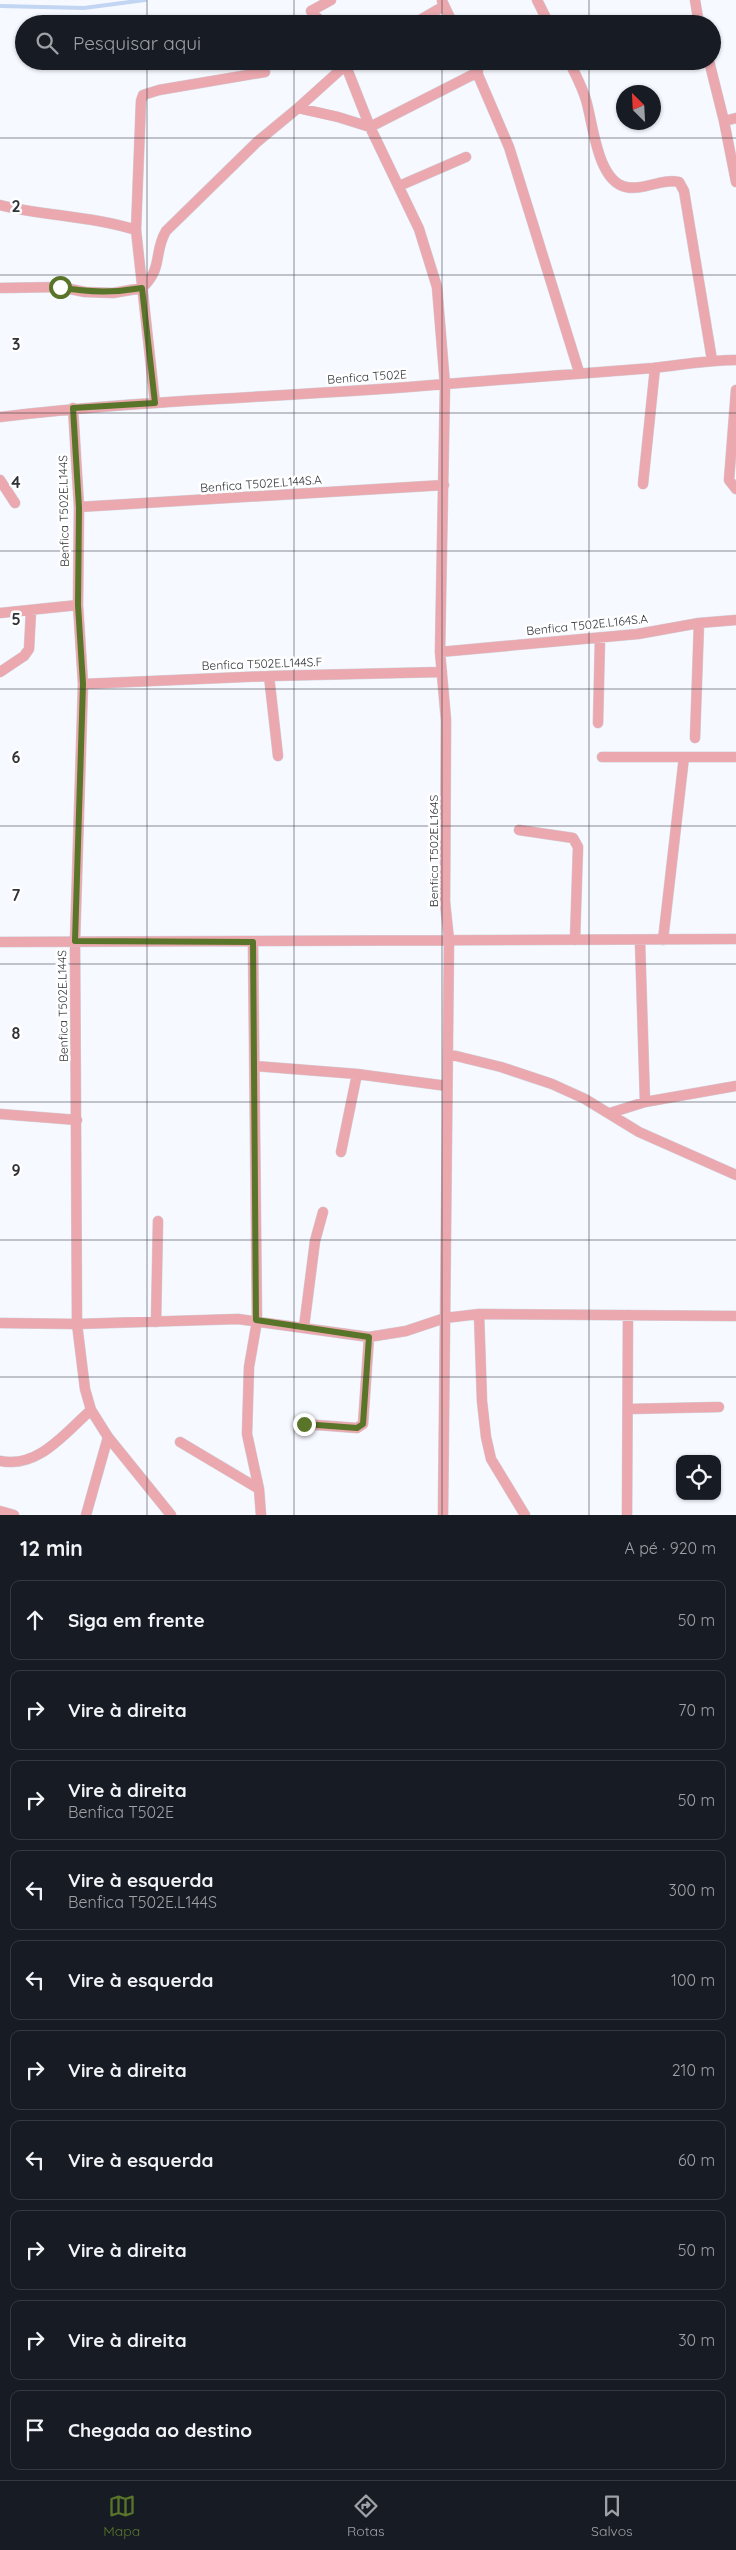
<!DOCTYPE html>
<html lang="pt">
<head>
<meta charset="utf-8">
<style>
  :root { --surface:#171b24; --page:#242831; --text:#f1f3f6; --muted:#9ea1a6; --line:#363941; --accent:#597529 }
  body { margin:0; font-family:Quicksand,sans-serif; background:var(--page); color:var(--text) }
  .controls { position:absolute; right:15px; bottom:15px; display:grid; overflow:hidden; border-radius:10px; box-shadow:0 1px 4px #0004 }
  .controls button { width:45px; height:45px; display:grid; place-items:center; padding:0; border:0; border-bottom:1px solid var(--line); background:var(--surface); color:var(--text); font:25px sans-serif }
  .compass { position:absolute; left:616px; top:85px; width:45px; height:45px; border-radius:50%; background:var(--surface); box-shadow:0 1px 4px #0004; rotate:336deg }
  .stop { position:absolute; width:15px; height:15px; margin:-11px; border:4px solid #597529; border-radius:50%; background:#fff }
  .stop.end { background:#597529; border-color:#fff; box-shadow:0 1px 5px #0008 }
  .list { margin:0; padding:0; list-style:none }
  h2 { display:flex; justify-content:space-between; align-items:center; height:65px; margin:0; padding:0 20px; font-size:21px }
  h2 small { font-size:16px; font-weight:400; color:var(--muted) }
  .list li { display:grid; grid-template-columns:32px 1fr auto; gap:15px; align-items:center; box-sizing:border-box; height:80px; margin:0 10px 10px; padding:0 10px; border:1px solid var(--line); border-radius:10px }
  .list b { display:block; font-size:19px; white-space:nowrap }
  .list p { margin:0; font-size:16px; white-space:nowrap; color:var(--muted) }
  .list em { font-size:16px; font-style:normal; color:var(--muted) }
  .icon { flex:none; width:28px; height:28px; fill:none; stroke:currentColor; stroke-width:2; stroke-linecap:round; stroke-linejoin:round }
  .map { position:relative; flex:none; width:736px; height:1515px; overflow:hidden }
  .search { position:absolute; background:var(--surface); box-shadow:0 1px 4px #0004; left:15px; right:15px; top:15px; height:55px; display:flex; align-items:center; gap:12px; box-sizing:border-box; padding:0 18px; border-radius:28px; color:var(--muted); font-size:19px }
  .sheet { height:965px; background:var(--surface) }
  nav { display:flex; justify-content:space-around; align-items:center; box-sizing:border-box; height:70px; border-top:1px solid var(--line); background:var(--surface); font-size:14px; color:var(--muted) }
  nav a { display:grid; justify-items:center; gap:2px }
  nav .on { color:var(--accent) }
  .map>svg:first-child { display:block }
  .lines { fill:none; stroke-linecap:round; stroke-linejoin:round }
  .stream { stroke:#c2d5f2; stroke-width:4 }
  .minor-casing { stroke:#d3d5db; stroke-width:11 }
  .minor { stroke:#eba8af; stroke-width:10 }
  .route { stroke:#597529; stroke-width:6 }
  .grid { fill:none; stroke:#313337; stroke-width:1; stroke-opacity:0.55 }
  .labels { text-anchor:middle; stroke-width:5; stroke-linejoin:round; paint-order:stroke }
  .street-label { font-size:12px; fill:#313337; stroke:#fff }
  .grid-label { font-size:16px; text-anchor:middle; font-weight:bold; fill:#313337; stroke:#fff; stroke-width:5; stroke-linejoin:round; paint-order:stroke }
</style>
</head>
<body>
<div class="map">
<svg width="736" height="1515" viewBox="0 0 736 1515">
  <rect width="100%" height="100%" fill="#f6f9ff"/>
  <g class="lines">
    <!-- stream -->
    <path class="stream" d="M 0,6 L 84,8 L 145,0"/>
    <!-- minor casing -->
    <g class="minor-casing">
      <path id="minor" d="M 537,0 L 549,24
        M 695,0 L 699,24
        M 442,1 L 453,24
        M 323,24 L 311,11 L 331,0
        M 413,24 L 444,6
        M 344,61 L 370,127 L 419,229 L 437,287 L 445,385 L 440,652 L 446,720 L 445,902 L 449,940 L 443,1515
        M 472,61 L 509,147 L 579,372
        M 569,61 C 575,74 582,86 586,100 C 593,123 597,181 626,187 C 644,191 661,178 679,182 L 684,191 L 712,360
        M 709,61 L 724,121 L 736,182
        M 298,108 L 338,117 L 370,127 L 478,72
        M 724,121 L 736,118
        M 399,186 L 466,157
        M 0,205 C 45,216 92,216 136,230 L 155,403
        M 136,230 L 141,101 L 143,95 L 159,90 L 265,72
        M 0,288 L 60,287 L 85,292 L 113,293 L 142,288 C 164,267 153,253 166,231 L 257,142 L 298,108 L 349,62
        M 736,390 L 729,480 L 736,489
        M 73,408 L 79,507 L 78,605 L 83,684 L 75,941 L 77,1324 L 85,1389 L 91,1410 L 108,1437 L 171,1515
        M 0,417 C 148,399 297,397 446,384 C 515,379 584,373 653,368 C 681,365 708,360 736,360
        M 0,480 L 15,503
        M 643,484 L 655,368
        M 79,507 L 444,485
        M 0,613 L 78,605
        M 440,652 L 638,634 L 699,623 L 736,620
        M 0,672 L 24,656 L 29,649 L 31,611
        M 269,676 L 278,756
        M 83,684 L 269,676 L 442,672
        M 598,723 L 600,638
        M 695,738 L 699,623
        M 602,757 L 736,757
        M 519,830 L 573,838 L 578,847 L 575,940
        M 663,940 L 684,757
        M 640,941 L 645,1102
        M 0,942 L 736,939
        M 253,942 L 257,1321 L 249,1367 L 247,1434 L 259,1489
        M 448,1054 L 501,1067 L 552,1084 L 585,1099 L 639,1132 L 736,1175
        M 255,1066 L 357,1074 L 341,1152
        M 357,1074 L 447,1086
        M 610,1113 L 645,1102 L 736,1086
        M 0,1114 L 77,1120
        M 479,1314 L 482,1401 L 486,1437 L 491,1459 L 525,1515
        M 156,1322 L 158,1221
        M 0,1323 L 77,1324 L 238,1319 L 369,1337 L 406,1331 L 445,1318 L 479,1314 L 736,1316
        M 304,1327 L 315,1241 L 323,1212
        M 628,1409 L 719,1407
        M 304,1424 L 357,1428 L 363,1424 L 369,1337
        M 180,1442 L 259,1489 L 261,1515
        M 0,1461 C 38,1469 65,1433 91,1410
        M 0,1511 L 14,1515
        M 86,1515 L 108,1437
        M 627,1515 L 628,1315"/>
    </g>
    <!-- minor -->
    <use href="#minor" class="minor"/>
  </g>
  <g class="lines">
    <!-- route -->
    <path class="route" d="M 60,287 C 89,293 113,293 142,288 L 155,403 L 73,408 L 79,508 L 78,605 L 83,684 L 75,941 L 253,942 L 256,1320 L 369,1337 L 363,1424 L 357,1428 L 304,1424"/>
  </g>
  <!-- grid -->
  <path class="grid" d="M 147,0 L 147,24M 294,0 L 294,24M 442,0 L 442,24M 589,0 L 589,24M 147,61 L 147,1515M 294,61 L 294,1515M 442,61 L 442,1515M 589,61 L 589,1515M 0,138 L 736,138M 0,275 L 736,275M 0,413 L 736,413M 0,551 L 736,551M 0,689 L 736,689M 0,826 L 736,826M 0,964 L 736,964M 0,1102 L 736,1102M 0,1240 L 736,1240M 0,1377 L 736,1377"/>
  <g class="labels">
    <!-- street labels -->
    <g class="street-label">
      <text transform="translate(367 377) rotate(-4)" y="4">Benfica T502E</text>
      <text transform="translate(261 484) rotate(-4)" y="4">Benfica T502E.L144S.A</text>
      <text transform="translate(64 511) rotate(-91)" y="4">Benfica T502E.L144S</text>
      <text transform="translate(587 625) rotate(-6)" y="4">Benfica T502E.L164S.A</text>
      <text transform="translate(262 664) rotate(-2)" y="4">Benfica T502E.L144S.F</text>
      <text transform="translate(434 851) rotate(-90)" y="4">Benfica T502E.L164S</text>
      <text transform="translate(63 1006) rotate(-91)" y="4">Benfica T502E.L144S</text>
    </g>
  </g>
  <g class="grid-label">
    <text x="16" y="212">2</text>
    <text x="16" y="350">3</text>
    <text x="16" y="488">4</text>
    <text x="16" y="625">5</text>
    <text x="16" y="763">6</text>
    <text x="16" y="901">7</text>
    <text x="16" y="1039">8</text>
    <text x="16" y="1176">9</text>
  </g>
</svg>
<div class="controls">
<button><svg class="icon" aria-label="locate" viewBox="0 0 24 24"><circle cx="12" cy="12" r="6"/><path d="M12 2v4M12 18v4M2 12h4M18 12h4"/></svg></button>
</div>
<svg class="compass" viewBox="-18 -18 36 36"><path d="M0-13l5 13h-10z" fill="#e53935"/><path d="M0 13l5-13h-10z" fill="#9ea1a6"/></svg>
<div class="stop" style="left:60px;top:287px"></div>
<div class="stop end" style="left:304px;top:1424px"></div>
<div class="search"><svg class="icon" aria-label="search" viewBox="0 0 24 24"><circle cx="10" cy="10" r="6"/><path d="M15 15l6 6"/></svg>Pesquisar aqui</div>
</div>
<section class="sheet">
<h2>12 min<small>A pé · 920 m</small></h2>
<ul class="list">
<li><svg class="icon" aria-label="ahead" viewBox="0 0 24 24"><path d="M12 20V5M6 11l6-6 6 6"/></svg><div><b>Siga em frente</b></div><em>50 m</em></li>
<li><svg class="icon" aria-label="right" viewBox="0 0 24 24"><path d="M7 20v-9h11M14 6l5 5-5 5"/></svg><div><b>Vire à direita</b></div><em>70 m</em></li>
<li><svg class="icon" aria-label="right" viewBox="0 0 24 24"><path d="M7 20v-9h11M14 6l5 5-5 5"/></svg><div><b>Vire à direita</b><p>Benfica T502E</p></div><em>50 m</em></li>
<li><svg class="icon" aria-label="left" viewBox="0 0 24 24"><path d="M17 20v-9H6M10 6l-5 5 5 5"/></svg><div><b>Vire à esquerda</b><p>Benfica T502E.L144S</p></div><em>300 m</em></li>
<li><svg class="icon" aria-label="left" viewBox="0 0 24 24"><path d="M17 20v-9H6M10 6l-5 5 5 5"/></svg><div><b>Vire à esquerda</b></div><em>100 m</em></li>
<li><svg class="icon" aria-label="right" viewBox="0 0 24 24"><path d="M7 20v-9h11M14 6l5 5-5 5"/></svg><div><b>Vire à direita</b></div><em>210 m</em></li>
<li><svg class="icon" aria-label="left" viewBox="0 0 24 24"><path d="M17 20v-9H6M10 6l-5 5 5 5"/></svg><div><b>Vire à esquerda</b></div><em>60 m</em></li>
<li><svg class="icon" aria-label="right" viewBox="0 0 24 24"><path d="M7 20v-9h11M14 6l5 5-5 5"/></svg><div><b>Vire à direita</b></div><em>50 m</em></li>
<li><svg class="icon" aria-label="right" viewBox="0 0 24 24"><path d="M7 20v-9h11M14 6l5 5-5 5"/></svg><div><b>Vire à direita</b></div><em>30 m</em></li>
<li><svg class="icon" aria-label="arrive" viewBox="0 0 24 24"><path d="M6 21V4h12l-3 4 3 4H6"/></svg><div><b>Chegada ao destino</b></div></li>
</ul>
</section>
<nav>
<a class="on"><svg class="icon" aria-label="map" viewBox="0 0 24 24"><path d="M3 6l6-2 6 2 6-2v14l-6 2-6-2-6 2zM9 4v14M15 6v14"/></svg>Mapa</a>
<a><svg class="icon" aria-label="directions" viewBox="0 0 24 24"><path d="M12 3l9 9-9 9-9-9zM9 14v-3h6M13 9l2 2-2 2"/></svg>Rotas</a>
<a><svg class="icon" aria-label="saved" viewBox="0 0 24 24"><path d="M7 4h10v16l-5-4-5 4z"/></svg>Salvos</a>
</nav>
</body>
</html>
